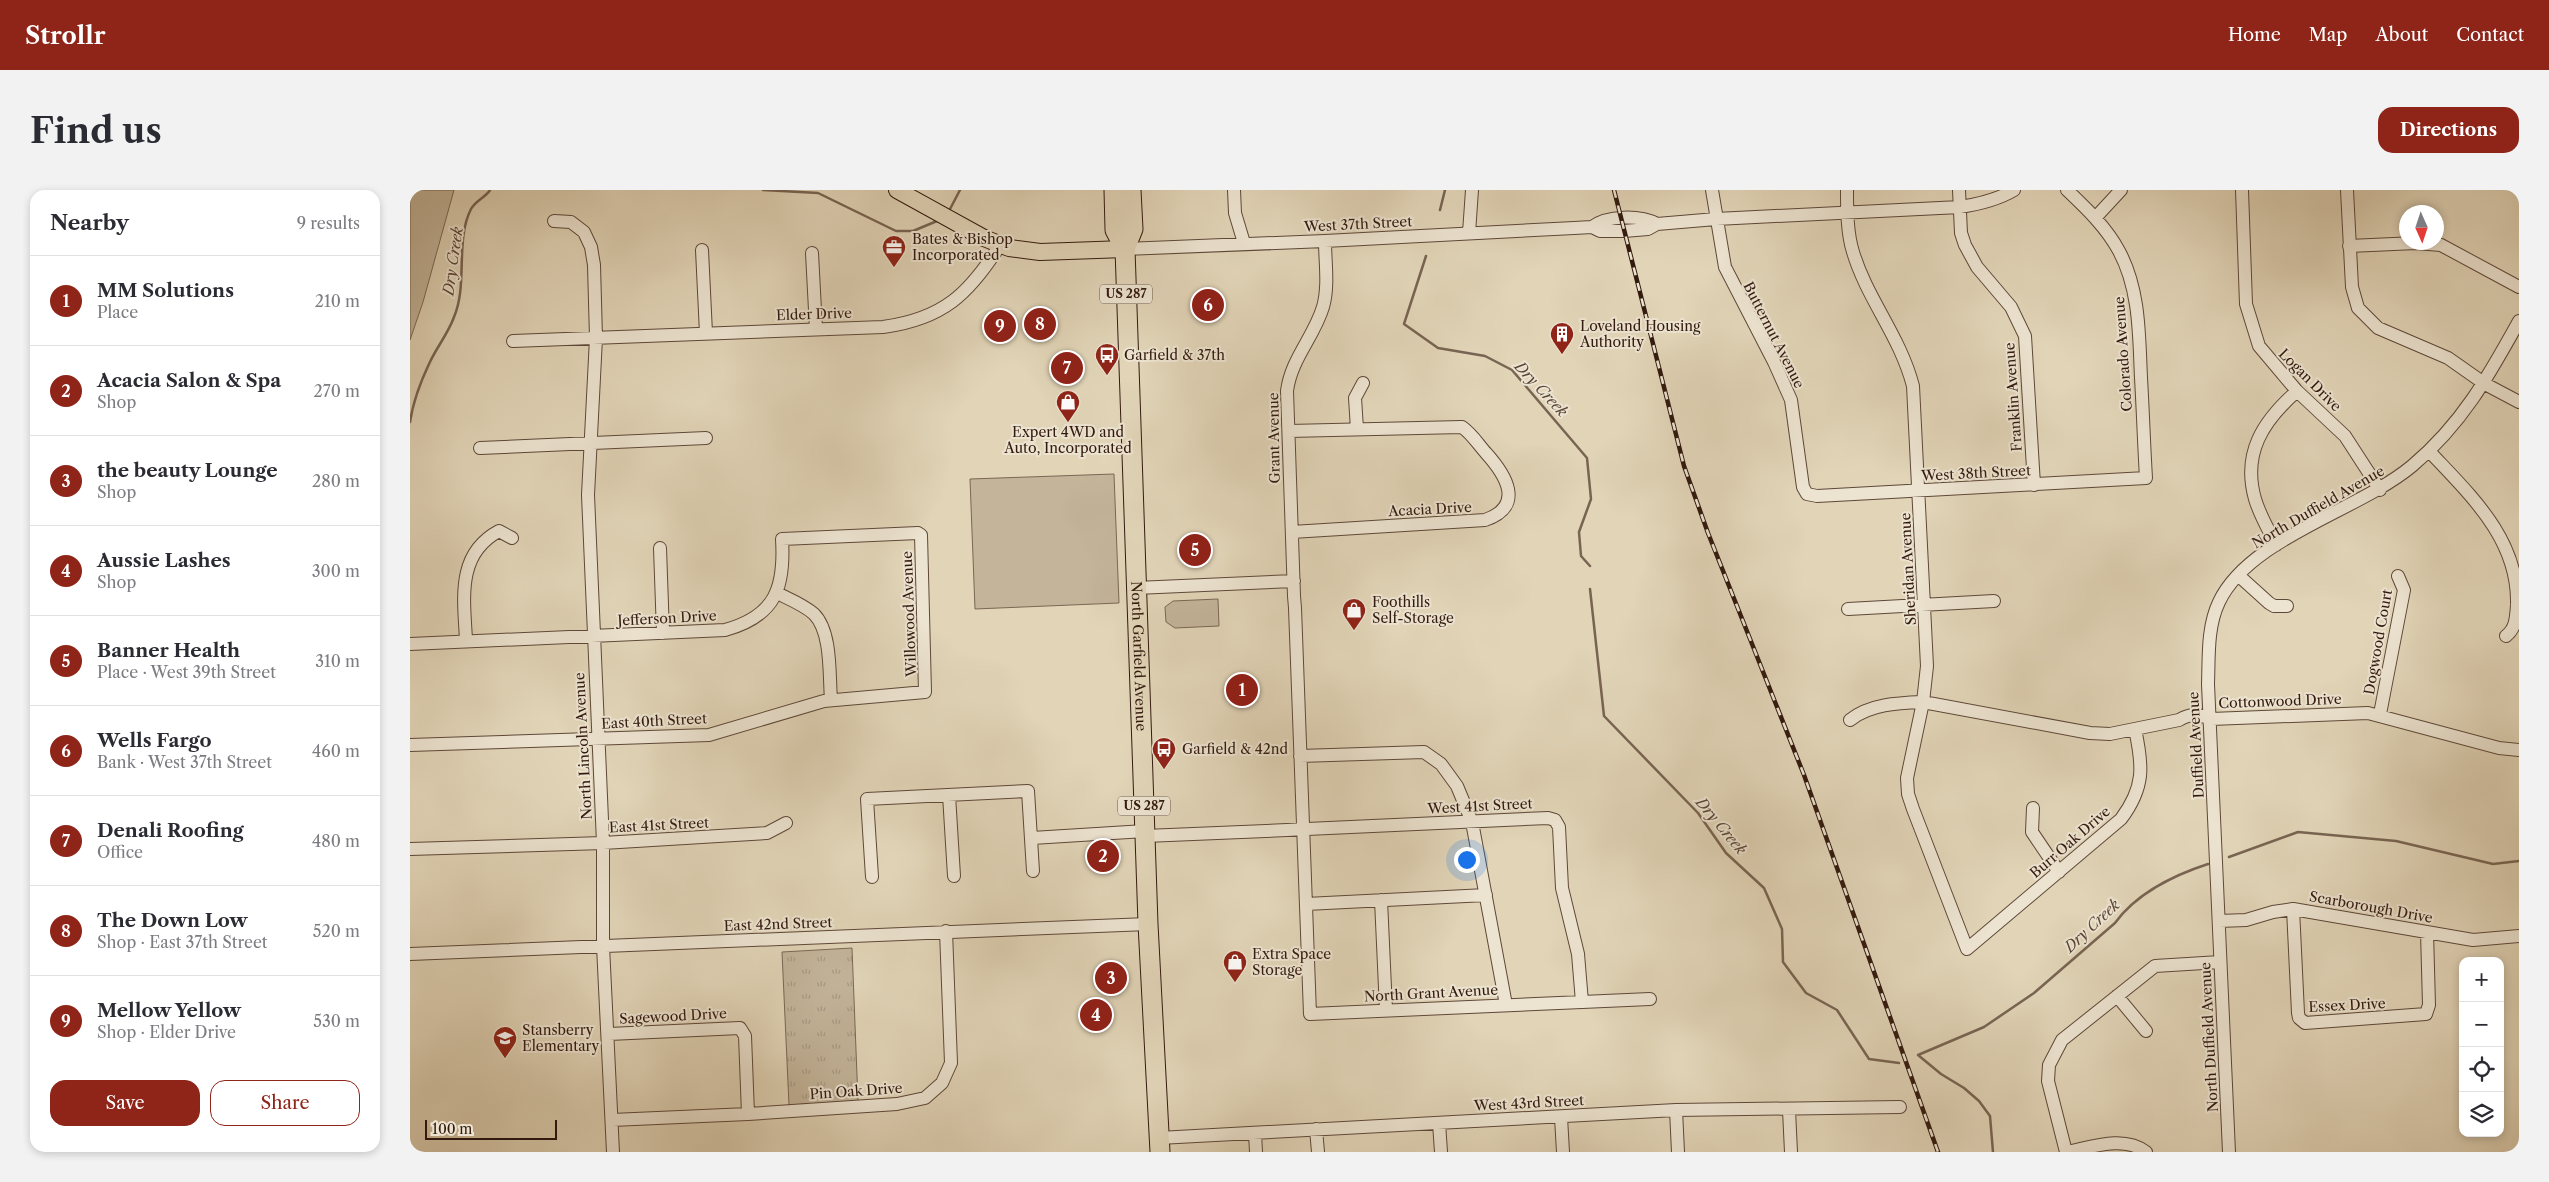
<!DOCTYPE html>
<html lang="en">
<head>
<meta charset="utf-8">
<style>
  :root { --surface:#fff; --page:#f2f2f3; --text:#2b2b33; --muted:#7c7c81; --line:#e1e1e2; --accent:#8f2418 }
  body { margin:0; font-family:"Libre Caslon Text",serif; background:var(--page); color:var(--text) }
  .controls { position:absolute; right:15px; bottom:15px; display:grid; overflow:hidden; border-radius:10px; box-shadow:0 2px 8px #0003 }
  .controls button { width:45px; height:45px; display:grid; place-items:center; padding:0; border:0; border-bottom:1px solid var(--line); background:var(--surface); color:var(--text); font:25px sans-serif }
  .compass { position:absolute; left:1989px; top:15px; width:45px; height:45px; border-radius:50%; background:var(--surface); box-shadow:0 2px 8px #0003; rotate:177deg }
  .scale { position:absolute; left:15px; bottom:12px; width:132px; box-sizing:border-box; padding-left:5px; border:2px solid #331a0f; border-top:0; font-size:14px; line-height:18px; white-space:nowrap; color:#331a0f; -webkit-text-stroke:4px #ece3d0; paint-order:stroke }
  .you { position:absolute; left:1056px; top:669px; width:18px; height:18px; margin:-12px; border:4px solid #fff; border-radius:50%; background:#1a73e8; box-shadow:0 0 0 8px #1a73e833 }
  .badge { display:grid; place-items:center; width:32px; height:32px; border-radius:50%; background:var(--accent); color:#fff; font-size:16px; font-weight:700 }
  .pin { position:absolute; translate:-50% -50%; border:2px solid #fff; box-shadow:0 1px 5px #0006 }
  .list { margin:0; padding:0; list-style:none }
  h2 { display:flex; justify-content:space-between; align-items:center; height:65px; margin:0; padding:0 20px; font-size:21px }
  h2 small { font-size:16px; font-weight:400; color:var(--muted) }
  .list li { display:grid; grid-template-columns:32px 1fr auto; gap:15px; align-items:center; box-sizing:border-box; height:90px; padding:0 20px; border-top:1px solid var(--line) }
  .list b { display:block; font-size:19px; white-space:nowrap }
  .list p { margin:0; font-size:16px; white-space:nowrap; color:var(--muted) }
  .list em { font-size:16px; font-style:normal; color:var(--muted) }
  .actions { display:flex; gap:10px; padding:15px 20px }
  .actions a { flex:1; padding:11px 0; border:1px solid var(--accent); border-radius:15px; text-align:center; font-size:18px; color:var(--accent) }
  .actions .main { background:var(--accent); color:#fff }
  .icon { flex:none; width:28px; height:28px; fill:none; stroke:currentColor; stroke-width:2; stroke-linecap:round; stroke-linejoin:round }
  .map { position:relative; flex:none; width:2109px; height:962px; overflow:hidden; border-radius:15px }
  header { display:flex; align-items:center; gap:30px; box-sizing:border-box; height:70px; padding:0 25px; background:var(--accent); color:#fff }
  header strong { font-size:24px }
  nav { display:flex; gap:28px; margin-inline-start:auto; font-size:18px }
  .intro { display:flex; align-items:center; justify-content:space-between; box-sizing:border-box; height:120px; padding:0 30px }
  h1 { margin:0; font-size:35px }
  .button { padding:12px 22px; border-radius:15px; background:var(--accent); color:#fff; font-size:18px; font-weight:700 }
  main { display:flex; gap:30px; padding:0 30px }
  aside { flex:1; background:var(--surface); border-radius:15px; box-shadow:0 2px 8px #0003 }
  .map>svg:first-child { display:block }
  .green { fill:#c3b49a; stroke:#7b6754 }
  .park { fill:url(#park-tufts); stroke:#7b6754 }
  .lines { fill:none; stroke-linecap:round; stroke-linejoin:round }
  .stream { stroke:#786452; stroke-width:2.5 }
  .minor-casing { stroke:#5e4839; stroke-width:14 }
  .major-casing { stroke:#331a0f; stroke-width:18 }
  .highway-casing { stroke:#331a0f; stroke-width:21 }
  .minor { stroke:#ece3d0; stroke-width:12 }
  .major { stroke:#e1d4b7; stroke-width:16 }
  .highway { stroke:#e1d4b7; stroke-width:19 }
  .rail-casing { stroke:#331a0f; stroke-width:4.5 }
  .rail { stroke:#ece3d0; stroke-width:2.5; stroke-dasharray:8; stroke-linecap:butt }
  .labels { text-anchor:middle; stroke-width:4; stroke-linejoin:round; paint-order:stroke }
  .shield { fill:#ece3d0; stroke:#6a5649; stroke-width:1 }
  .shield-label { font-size:12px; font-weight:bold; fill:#331a0f }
  .street-label { font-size:14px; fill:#331a0f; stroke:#ece3d0 }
  .poi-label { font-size:14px; fill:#331a0f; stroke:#ece3d0; text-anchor:start }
  .water-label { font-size:15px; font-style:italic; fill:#5b4536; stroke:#ece3d0 }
</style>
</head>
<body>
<header>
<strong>Strollr</strong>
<nav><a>Home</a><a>Map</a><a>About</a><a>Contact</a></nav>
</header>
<div class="intro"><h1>Find us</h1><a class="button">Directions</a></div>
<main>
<aside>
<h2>Nearby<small>9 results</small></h2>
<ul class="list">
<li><span class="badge">1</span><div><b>MM Solutions</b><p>Place</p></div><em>210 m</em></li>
<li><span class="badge">2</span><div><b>Acacia Salon &amp; Spa</b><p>Shop</p></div><em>270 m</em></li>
<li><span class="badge">3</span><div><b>the beauty Lounge</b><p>Shop</p></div><em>280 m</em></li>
<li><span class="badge">4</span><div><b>Aussie Lashes</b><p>Shop</p></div><em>300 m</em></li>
<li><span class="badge">5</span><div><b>Banner Health</b><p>Place · West 39th Street</p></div><em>310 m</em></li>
<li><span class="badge">6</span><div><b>Wells Fargo</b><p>Bank · West 37th Street</p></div><em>460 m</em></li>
<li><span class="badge">7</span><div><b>Denali Roofing</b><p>Office</p></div><em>480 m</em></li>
<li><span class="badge">8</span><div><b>The Down Low</b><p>Shop · East 37th Street</p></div><em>520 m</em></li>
<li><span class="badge">9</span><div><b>Mellow Yellow</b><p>Shop · Elder Drive</p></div><em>530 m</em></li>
</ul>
<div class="actions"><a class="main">Save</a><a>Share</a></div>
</aside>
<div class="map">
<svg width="2109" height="962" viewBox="0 0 2109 962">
  <defs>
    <pattern id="park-tufts" width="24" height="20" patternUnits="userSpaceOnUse" patternTransform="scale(1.25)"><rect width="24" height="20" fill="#c3b49a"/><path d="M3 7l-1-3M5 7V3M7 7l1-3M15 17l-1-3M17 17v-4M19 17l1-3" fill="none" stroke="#a89a84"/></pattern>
  </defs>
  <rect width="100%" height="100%" fill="#e1d4b7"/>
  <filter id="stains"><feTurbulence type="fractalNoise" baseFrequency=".004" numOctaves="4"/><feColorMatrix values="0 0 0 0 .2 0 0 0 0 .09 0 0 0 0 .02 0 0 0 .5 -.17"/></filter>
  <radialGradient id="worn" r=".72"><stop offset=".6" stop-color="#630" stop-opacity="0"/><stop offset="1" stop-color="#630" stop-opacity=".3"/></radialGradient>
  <!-- green -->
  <path class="green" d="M 0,0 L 44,0 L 13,112 L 0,150 Z
    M 704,284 L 709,413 L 565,419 L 560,289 Z
    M 808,409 L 809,436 L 765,438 L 756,432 L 755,417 L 763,411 Z"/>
  <!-- park -->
  <path class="park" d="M 442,758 L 448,911 L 379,915 L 372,762 Z"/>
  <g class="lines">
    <!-- stream -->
    <path class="stream" d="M 353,0 L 408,3 L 486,41 L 503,41 L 527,31
      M 1030,20 L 1035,0
      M 539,21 L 550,0
      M 1016,66 L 994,134 L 1028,158 L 1075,166 L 1102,180 L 1177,268 L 1181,309 L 1169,342 L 1171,366 L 1180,376
      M 0,232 C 3,212 10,193 19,174 C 26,158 38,144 44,127 C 58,95 45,50 61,19 C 66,10 75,8 80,0
      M 1180,399 L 1194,526 L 1288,623 L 1316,663 L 1354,698 L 1372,739 L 1373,772 L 1396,803 L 1427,820 L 1459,869 L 1489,873
      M 1819,667 L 1888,642 L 1986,651 L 2083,674 L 2109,671
      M 1583,962 L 1580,926 L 1569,911 L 1554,898 L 1531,884 L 1508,865 L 1574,837 L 1624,803 L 1705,733 C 1726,704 1764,685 1798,674"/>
    <!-- minor casing -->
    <g class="minor-casing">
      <path id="minor" d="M 824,0 L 825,23 L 834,53
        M 1302,0 L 1315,77 L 1364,172 L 1381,210 L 1393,297 L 1397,304 L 1407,306 L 1736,288 C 1734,255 1733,222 1731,188 C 1729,145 1730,100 1709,61 C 1696,37 1677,19 1657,0
        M 1437,0 C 1437,19 1437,43 1443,62 C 1457,109 1490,146 1503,196 L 1517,476 L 1513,512 L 1497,588 L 1498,604 L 1503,619 L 1557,759 L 1711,629 C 1735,597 1733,576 1725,539
        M 1549,0 L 1551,43 L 1555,55 L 1567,77 L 1601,117 L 1615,146 L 1624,295
        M 1832,0 L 1836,114 L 1849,156 L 1887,201 L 1935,246 L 1970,300
        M 1937,0 L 1942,97 L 1948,118 L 1968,138 L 2038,168 L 2075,194 L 2109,212
        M 1686,27 L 1711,0
        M 144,31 L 161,32 L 174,42 L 181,57 L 184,75 L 186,148 L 178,305 L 193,653 L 193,756 L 203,962
        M 1182,37 C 1197,25 1230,25 1247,34
        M 1059,43 L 1062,0
        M 1939,56 L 2006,53 L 2031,55 L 2109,97
        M 715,59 L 915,51 L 1164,38 L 1182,37 L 1190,41 L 1214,41 L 1238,39 L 1247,34 L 1306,29 L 1550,17 C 1570,14 1587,10 1604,0
        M 292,60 L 296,143
        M 402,63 L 406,139
        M 103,151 L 473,137 C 533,129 559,104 590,55
        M 947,239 L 945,208 L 953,193
        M 879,241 L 1052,237 C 1062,244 1068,254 1076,263 C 1095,284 1116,316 1075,330 L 882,342
        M 70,258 L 296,248
        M 2019,261 C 2060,305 2109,349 2107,415 C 2106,428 2106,438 2096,446
        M 1866,355 C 1859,340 1850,326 1845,309 C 1832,263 1853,231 1887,201
        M 250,358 L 253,443
        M 1828,385 L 1859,413 L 1864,416 L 1877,416
        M 726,398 L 884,391
        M 367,403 C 379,409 394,415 404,424 C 422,442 419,485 421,510
        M 1438,419 L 1584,411
        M 56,450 C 54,409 46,364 89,341 L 102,348
        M 0,454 L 315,440 C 366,426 375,397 372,349 L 508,343 L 511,345 L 515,502 L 414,511 L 299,545 L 0,555
        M 1970,524 L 1994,400 L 1988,386
        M 1440,530 C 1460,514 1488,513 1513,512 L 1680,543 L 1700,544 L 1769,530 C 1781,523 1788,524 1801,529 L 1958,523 L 2089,558 L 2109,560
        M 890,566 L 1014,562 L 1031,574 L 1047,596 L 1062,632 L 1096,815
        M 539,605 L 544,686
        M 1623,618 L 1622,642 L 1649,682
        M 735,646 L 877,640 L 897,639 L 1138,628 L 1145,630 L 1149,637 L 1152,698 L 1168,764 L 1172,812 L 900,824 C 895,688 890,553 885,418 L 884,406 L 877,201 C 881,169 904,147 913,117 C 919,96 915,72 915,51
        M 622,648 L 735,641
        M 0,659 L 193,653 L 357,643 L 376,633
        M 462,687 L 457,609 L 618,601 L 623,681
        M 971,710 L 976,820
        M 896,714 L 1076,705
        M 1883,719 L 1888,823 L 1889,828 L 1895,833 L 2016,824 L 2019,815 L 2017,742
        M 1809,731 L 1836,730 L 1863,722 L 1883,719 L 2063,750 L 2109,746
        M 0,764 L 738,734
        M 1707,806 L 1736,841
        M 1172,812 L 1240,809
        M 199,844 L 330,838 L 335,846 L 338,924
        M 1266,920 L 1268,962
        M 1379,920 L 1381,962
        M 1151,927 L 1153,962
        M 202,930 L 338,924 L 487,914 L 515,908 L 532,893 L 541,873 L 536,741
        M 1029,933 L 1031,962
        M 906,939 L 908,962
        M 845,943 L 846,962
        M 749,948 L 1266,920 L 1490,917
        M 1656,962 L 1638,891 L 1639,875 L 1652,850 L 1745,776 L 1810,772
        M 1657,962 C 1682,957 1714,945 1736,962
        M 1819,962 L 1798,494 C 1799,467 1797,437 1809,412 C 1839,348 1948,321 2002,276 C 2052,234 2078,187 2109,131"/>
    </g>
    <!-- major casing -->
    <g class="major-casing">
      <path id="major" d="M 487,0 L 574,48 L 599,58 L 630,62 L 715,59"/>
    </g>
    <!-- highway casing -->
    <g class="highway-casing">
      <g id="highway">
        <path d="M 704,0 L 705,40 L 715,59"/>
        <path id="s1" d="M 721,0 L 723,39 L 715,59 L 738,734 L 750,962"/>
      </g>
    </g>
    <!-- minor -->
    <use href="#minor" class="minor"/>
    <!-- major -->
    <use href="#major" class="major"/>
    <!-- highway -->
    <use href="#highway" class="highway"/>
    <!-- rail casing -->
    <g class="rail-casing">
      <path id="rail" d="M 1204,0 L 1274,276 L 1298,343 L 1394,585 L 1528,962"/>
    </g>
    <!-- rail -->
    <use href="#rail" class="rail"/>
  </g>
  <!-- icons -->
  <defs>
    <g id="office-pin" transform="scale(1.25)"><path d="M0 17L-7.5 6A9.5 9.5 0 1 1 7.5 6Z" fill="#8f2418" stroke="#ece3d0"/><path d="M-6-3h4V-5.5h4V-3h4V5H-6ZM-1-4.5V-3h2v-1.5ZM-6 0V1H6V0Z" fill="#fff"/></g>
    <g id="building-pin" transform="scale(1.25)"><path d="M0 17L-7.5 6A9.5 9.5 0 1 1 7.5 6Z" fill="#8f2418" stroke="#ece3d0"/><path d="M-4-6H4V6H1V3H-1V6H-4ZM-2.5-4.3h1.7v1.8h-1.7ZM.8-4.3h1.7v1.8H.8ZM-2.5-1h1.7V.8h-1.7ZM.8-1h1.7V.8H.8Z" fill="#fff"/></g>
    <g id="bus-pin" transform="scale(1.25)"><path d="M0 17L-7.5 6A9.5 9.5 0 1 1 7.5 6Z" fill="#8f2418" stroke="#ece3d0"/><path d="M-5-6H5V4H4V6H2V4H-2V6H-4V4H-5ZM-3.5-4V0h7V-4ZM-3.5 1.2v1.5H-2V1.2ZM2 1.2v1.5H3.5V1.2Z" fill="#fff"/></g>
    <g id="shop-pin" transform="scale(1.25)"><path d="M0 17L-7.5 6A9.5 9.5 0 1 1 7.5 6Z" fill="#8f2418" stroke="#ece3d0"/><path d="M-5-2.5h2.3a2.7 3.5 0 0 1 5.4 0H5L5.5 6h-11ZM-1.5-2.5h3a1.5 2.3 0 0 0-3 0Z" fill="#fff"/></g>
    <g id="school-pin" transform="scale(1.25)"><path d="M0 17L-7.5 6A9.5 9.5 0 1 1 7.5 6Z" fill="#8f2418" stroke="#ece3d0"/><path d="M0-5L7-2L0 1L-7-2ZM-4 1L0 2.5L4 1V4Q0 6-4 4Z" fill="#fff"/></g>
  </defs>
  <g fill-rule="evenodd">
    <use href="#office-pin" x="484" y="57"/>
    <use href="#building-pin" x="1152" y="144"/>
    <use href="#bus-pin" x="697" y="165"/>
    <use href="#shop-pin" x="658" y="212"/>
    <use href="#shop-pin" x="944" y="420"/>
    <use href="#bus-pin" x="754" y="559"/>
    <use href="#shop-pin" x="825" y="772"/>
    <use href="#school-pin" x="95" y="848"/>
  </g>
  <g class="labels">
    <!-- shield labels -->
    <g class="shield">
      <rect x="690" y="94.5" width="52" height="19" rx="4"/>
      <rect x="708" y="606.5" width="52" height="19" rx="4"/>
    </g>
    <g class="shield-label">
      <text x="716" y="108">US 287</text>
      <text x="734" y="620">US 287</text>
    </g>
    <!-- street labels -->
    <g class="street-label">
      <text transform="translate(948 34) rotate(-3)" y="5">West 37th Street</text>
      <text transform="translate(404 124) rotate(-2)" y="5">Elder Drive</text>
      <text transform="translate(1364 145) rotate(63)" y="5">Butternut Avenue</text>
      <text transform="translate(1713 164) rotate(-94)" y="5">Colorado Avenue</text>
      <text transform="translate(1900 190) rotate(45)" y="5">Logan Drive</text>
      <text transform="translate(1603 207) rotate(-94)" y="5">Franklin Avenue</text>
      <text transform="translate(864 248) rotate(-91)" y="5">Grant Avenue</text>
      <text transform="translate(1566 283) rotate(-3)" y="5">West 38th Street</text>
      <text transform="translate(1908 317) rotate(-30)" y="5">North Duffield Avenue</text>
      <text transform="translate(1020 319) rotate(-3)" y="5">Acacia Drive</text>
      <text transform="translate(1498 379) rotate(-93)" y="5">Sheridan Avenue</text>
      <text transform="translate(499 424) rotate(-92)" y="5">Willowood Avenue</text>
      <text transform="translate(257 428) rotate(-3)" y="5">Jefferson Drive</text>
      <text transform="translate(1968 452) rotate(-80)" y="5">Dogwood Court</text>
      <text dy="5" stroke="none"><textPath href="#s1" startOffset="468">North Garfield Avenue</textPath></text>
      <text transform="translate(1870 511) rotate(-2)" y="5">Cottonwood Drive</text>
      <text transform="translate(244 531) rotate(-3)" y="5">East 40th Street</text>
      <text transform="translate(1786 555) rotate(-93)" y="5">Duffield Avenue</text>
      <text transform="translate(173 556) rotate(-93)" y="5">North Lincoln Avenue</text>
      <text transform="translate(1070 616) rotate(-3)" y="5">West 41st Street</text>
      <text transform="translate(249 635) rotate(-3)" y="5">East 41st Street</text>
      <text transform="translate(1660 652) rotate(-41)" y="5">Burr Oak Drive</text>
      <text transform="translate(1961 717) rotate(10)" y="5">Scarborough Drive</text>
      <text transform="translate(368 734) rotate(-2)" y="5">East 42nd Street</text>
      <text transform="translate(1021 803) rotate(-3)" y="5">North Grant Avenue</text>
      <text transform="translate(1937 815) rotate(-3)" y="5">Essex Drive</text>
      <text transform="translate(263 826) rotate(-3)" y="5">Sagewood Drive</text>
      <text transform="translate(1799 847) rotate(-93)" y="5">North Duffield Avenue</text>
      <text transform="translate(446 901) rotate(-4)" y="5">Pin Oak Drive</text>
      <text transform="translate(1119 913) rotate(-3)" y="5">West 43rd Street</text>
    </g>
    <!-- poi labels -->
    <g class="poi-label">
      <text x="502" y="54">Bates &amp; Bishop<tspan x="502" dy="16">Incorporated</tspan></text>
      <text x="1170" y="141">Loveland Housing<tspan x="1170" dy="16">Authority</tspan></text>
      <text x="714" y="170">Garfield &amp; 37th</text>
      <text x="658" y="247" text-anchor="middle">Expert 4WD and<tspan x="658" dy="16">Auto, Incorporated</tspan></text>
      <text x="962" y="417">Foothills<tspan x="962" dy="16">Self-Storage</tspan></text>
      <text x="772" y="564">Garfield &amp; 42nd</text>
      <text x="842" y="769">Extra Space<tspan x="842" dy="16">Storage</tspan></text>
      <text x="112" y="845">Stansberry<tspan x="112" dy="16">Elementary</tspan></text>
    </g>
    <!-- water labels -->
    <g class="water-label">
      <text transform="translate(43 71) rotate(-82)" y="5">Dry Creek</text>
      <text transform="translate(1131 199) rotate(47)" y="5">Dry Creek</text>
      <text transform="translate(1311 636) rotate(50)" y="5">Dry Creek</text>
      <text transform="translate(1682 736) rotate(-43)" y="5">Dry Creek</text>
    </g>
  </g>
  <rect width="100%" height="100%" filter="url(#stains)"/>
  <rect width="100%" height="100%" fill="url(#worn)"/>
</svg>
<div class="controls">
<button>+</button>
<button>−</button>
<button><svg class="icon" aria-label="locate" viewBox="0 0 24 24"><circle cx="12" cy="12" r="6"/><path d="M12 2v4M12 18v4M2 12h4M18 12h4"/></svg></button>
<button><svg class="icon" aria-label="layers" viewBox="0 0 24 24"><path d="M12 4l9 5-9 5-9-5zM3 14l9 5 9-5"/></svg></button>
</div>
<svg class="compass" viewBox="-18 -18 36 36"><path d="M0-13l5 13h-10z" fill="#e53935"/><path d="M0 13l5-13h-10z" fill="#7c7c81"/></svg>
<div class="scale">100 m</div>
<div class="you"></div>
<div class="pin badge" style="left:832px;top:500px">1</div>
<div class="pin badge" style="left:693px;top:666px">2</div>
<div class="pin badge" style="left:701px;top:788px">3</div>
<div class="pin badge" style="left:686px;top:825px">4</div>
<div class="pin badge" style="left:785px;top:360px">5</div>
<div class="pin badge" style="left:798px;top:115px">6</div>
<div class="pin badge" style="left:657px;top:178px">7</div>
<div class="pin badge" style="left:630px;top:134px">8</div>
<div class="pin badge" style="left:590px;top:136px">9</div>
</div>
</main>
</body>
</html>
